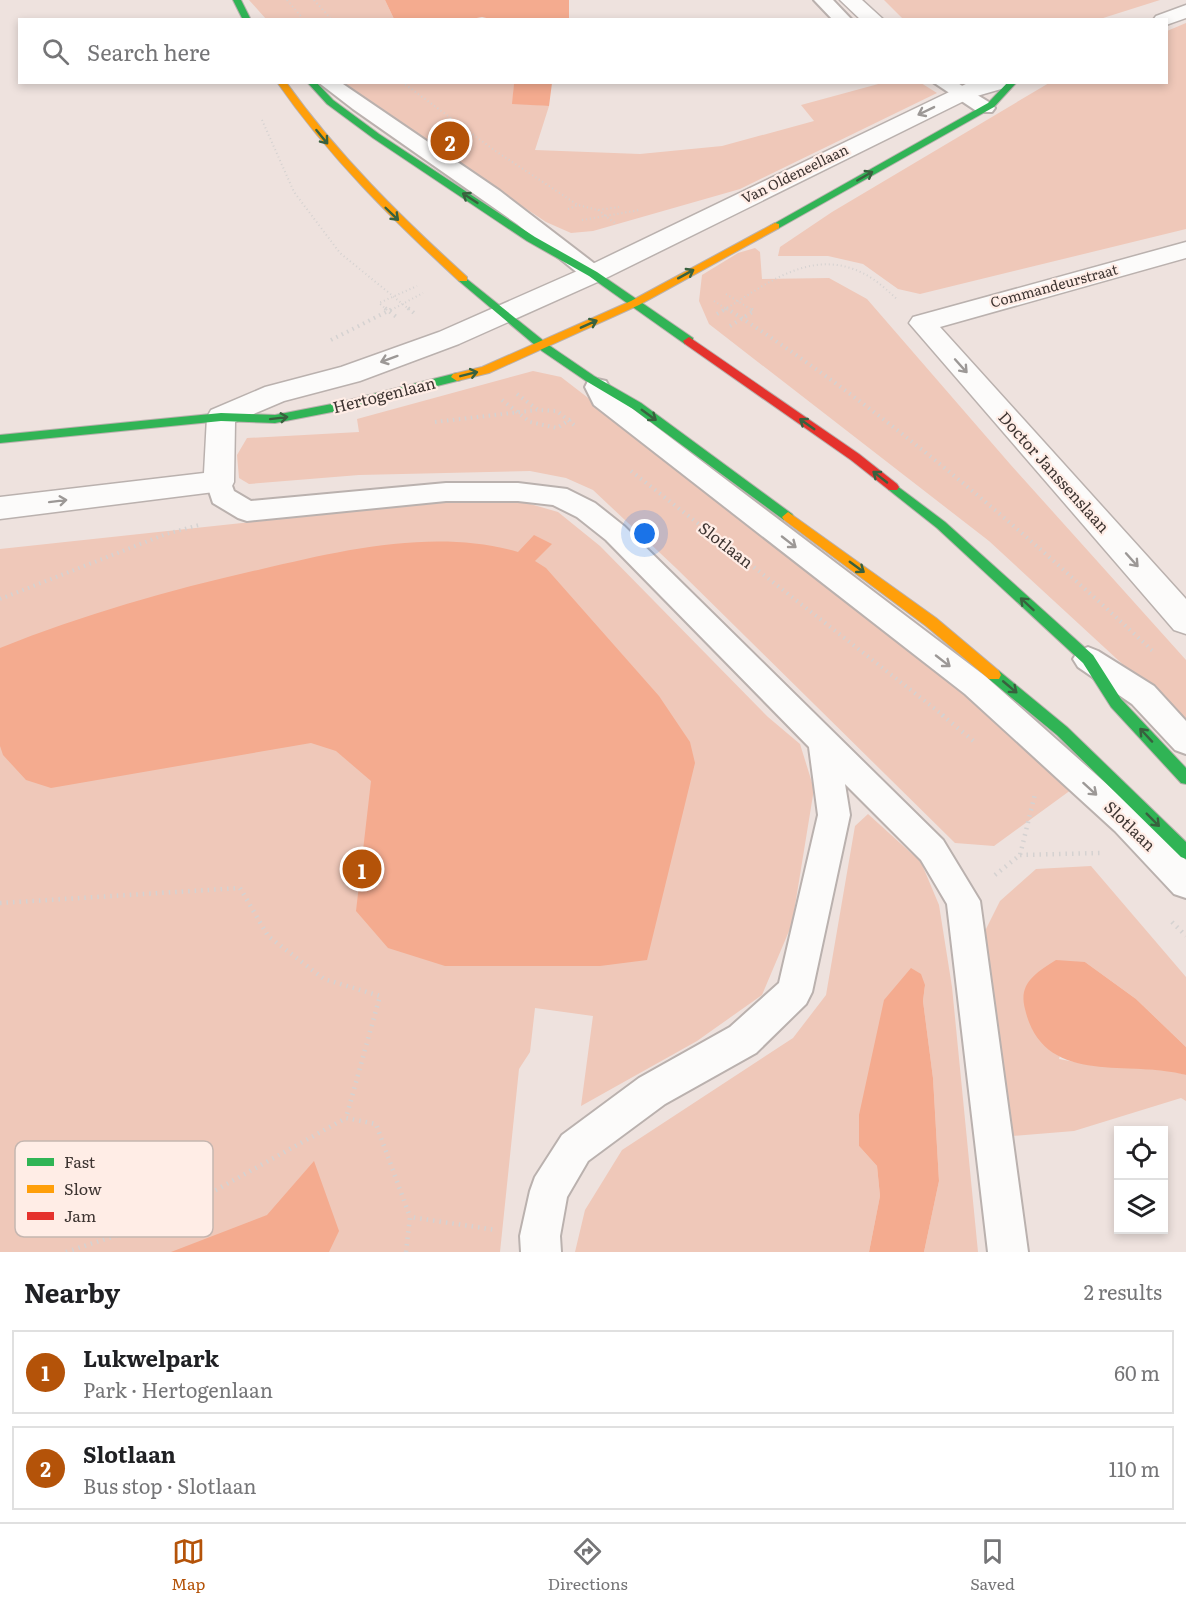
<!DOCTYPE html>
<html lang="en">
<head>
<meta charset="utf-8">
<style>
  :root { --surface:#fff; --page:#f6f6f6; --text:#202124; --muted:#757577; --line:#e0e0e0; --accent:#b45309 }
  body { margin:0; font-family:Literata,serif; background:var(--page); color:var(--text) }
  .controls { position:absolute; right:18px; bottom:18px; display:grid; overflow:hidden; border-radius:0px; box-shadow:0 3px 9px #0003 }
  .controls button { width:54px; height:54px; display:grid; place-items:center; padding:0; border:0; border-bottom:2px solid var(--line); background:var(--surface); color:var(--text); font:30px sans-serif }
  .you { position:absolute; left:645px; top:534px; width:21px; height:21px; margin:-15px; border:4px solid #fff; border-radius:50%; background:#1a73e8; box-shadow:0 0 0 9px #1a73e833 }
  .badge { display:grid; place-items:center; width:39px; height:39px; border-radius:50%; background:var(--accent); color:#fff; font-size:20px; font-weight:700 }
  .pin { position:absolute; translate:-50% -50%; border:3px solid #fff; box-shadow:0 2px 6px #0006 }
  .list { margin:0; padding:0; list-style:none }
  h2 { display:flex; justify-content:space-between; align-items:center; height:78px; margin:0; padding:0 24px; font-size:26px }
  h2 small { font-size:20px; font-weight:400; color:var(--muted) }
  .list li { display:grid; grid-template-columns:39px 1fr auto; gap:18px; align-items:center; box-sizing:border-box; height:84px; margin:0 12px 12px; padding:0 12px; border:2px solid var(--line); border-radius:0px }
  .list b { display:block; font-size:22px; white-space:nowrap }
  .list p { margin:0; font-size:20px; white-space:nowrap; color:var(--muted) }
  .list em { font-size:20px; font-style:normal; color:var(--muted) }
  .icon { flex:none; width:33px; height:33px; fill:none; stroke:currentColor; stroke-width:2; stroke-linecap:round; stroke-linejoin:round }
  .map { position:relative; flex:none; width:1186px; height:1252px; overflow:hidden }
  .search { position:absolute; background:var(--surface); box-shadow:0 3px 9px #0003; left:18px; right:18px; top:18px; height:66px; display:flex; align-items:center; gap:15px; box-sizing:border-box; padding:0 21px; border-radius:0px; color:var(--muted); font-size:22px }
  .sheet { height:270px; background:var(--surface) }
  nav { display:flex; justify-content:space-around; align-items:center; box-sizing:border-box; height:84px; border-top:2px solid var(--line); background:var(--surface); font-size:16px; color:var(--muted) }
  nav a { display:grid; justify-items:center; gap:3px }
  nav .on { color:var(--accent) }
  .map>svg:first-child { display:block }
  .green { fill:#efc8b9 }
  .water { fill:#f4ab8f }
  .lines { fill:none; stroke-linecap:round; stroke-linejoin:round }
  .lane-casing { stroke:#bab1ae; stroke-width:4 }
  .street-casing { stroke:#bab1ae; stroke-width:3 }
  .fast-casing { stroke:#bab1ae; stroke-width:2 }
  .slow-casing { stroke:#bab1ae; stroke-width:2 }
  .jam-casing { stroke:#bab1ae; stroke-width:2 }
  .path-far2 { stroke:#d5d2d1; stroke-width:2; stroke-dasharray:1 3; stroke-linecap:butt }
  .path-far1 { stroke:#d5d2d1; stroke-width:4; stroke-dasharray:1.5 4.5; stroke-linecap:butt }
  .path { stroke:#d5d2d1; stroke-width:4.5; stroke-dasharray:1.5 5; stroke-linecap:butt }
  .lane { fill:#fcfbfa; fill-rule:evenodd }
  .street { fill:#fcfbfa; fill-rule:evenodd }
  .fast { fill:#30b455; fill-rule:evenodd }
  .slow { fill:#ff9f0a; fill-rule:evenodd }
  .jam { fill:#e5322d; fill-rule:evenodd }
  .oneway { stroke:#9c9896 }
  .oneway2 { stroke:#38613e }
  .labels { text-anchor:middle; stroke-width:4.5; stroke-linejoin:round; paint-order:stroke }
  .far-street-label { font-size:14px; fill:#3d3431; stroke:#ffede6 }
  .street-label { font-size:16px; fill:#3d3431; stroke:#ffede6 }
  .key { fill:#ffede6; stroke:#c5b6b0; stroke-width:1.5 }
  .key-label { font-size:16px; fill:#3d3431 }
</style>
</head>
<body>
<div class="map">
<svg width="1186" height="1252" viewBox="0 0 1186 1252">
  <rect width="100%" height="100%" fill="#eee2de"/>
  <!-- green -->
  <path class="green" d="M 249,0 L 385,0 L 394,19 L 266,19 Z
    M 884,0 L 1160,0 L 1100,19 L 904,20 Z
    M 1186,23 L 1186,229 L 920,294 L 898,289 L 863,264 L 828,256 L 778,256 L 780,247 L 832,212 L 1049,83 L 1166,82 L 1167,31 Z
    M 340,83 L 514,83 L 513,103 L 549,106 L 535,150 L 640,154 L 722,146 L 814,121 L 801,105 L 882,83 L 921,83 L 937,93 L 740,189 L 593,231 L 571,233 L 546,222 L 360,99 Z
    M 755,248 L 760,252 L 762,279 L 829,278 L 867,299 L 1010,464 L 1186,660 L 1186,727 L 1156,695 L 989,541 L 709,324 L 699,301 L 702,275 L 738,253 Z
    M 533,371 L 561,377 L 907,644 L 1075,787 L 994,846 L 955,843 L 676,568 L 593,490 L 566,478 L 530,471 L 359,475 L 249,484 L 239,478 L 237,455 L 247,438 L 359,432 L 357,419 Z
    M 467,499 L 520,501 L 558,512 L 600,546 L 768,717 L 800,744 L 814,789 L 792,924 L 762,995 L 697,1041 L 581,1106 L 593,1016 L 535,1008 L 530,1052 L 519,1069 L 500,1252 L 0,1252 L 0,549 Z
    M 868,814 L 921,862 L 939,905 L 952,987 L 978,1252 L 924,1252 L 939,1181 L 933,1078 L 923,1001 L 925,985 L 859,1146 L 877,1166 L 880,1196 L 869,1252 L 575,1252 L 585,1210 L 622,1150 L 793,1038 L 826,995 L 855,826 Z
    M 1091,866 L 1186,977 L 1186,1047 L 1136,999 L 1085,962 L 1059,1059 L 1091,1065 L 1172,1071 L 1186,1075 L 1186,1101 L 1181,1098 L 1074,1131 L 1012,1136 L 998,1026 L 983,935 L 1000,901 L 1036,869 Z"/>
  <!-- water -->
  <path class="water" d="M 385,0 L 569,0 L 569,19 L 495,20 L 482,17 L 466,20 L 394,19 Z
    M 514,83 L 552,83 L 549,106 L 512,104 Z
    M 534,535 L 552,544 L 535,561 L 546,568 L 659,696 L 690,742 L 695,763 L 647,960 L 600,966 L 445,966 L 388,948 L 356,911 L 371,781 L 336,751 L 311,743 L 51,788 L 26,780 L 3,755 L 0,746 L 0,648 C 85,614 173,589 262,569 C 343,550 436,528 518,552 Z
    M 1056,960 L 1085,962 L 1136,999 L 1186,1047 L 1186,1075 C 1129,1059 1043,1088 1025,1009 C 1018,983 1036,973 1056,960 Z
    M 911,968 L 921,974 L 925,985 L 923,1001 L 933,1078 L 939,1181 L 924,1252 L 869,1252 L 880,1196 L 877,1166 L 859,1146 L 859,1115 L 884,1000 Z
    M 314,1161 L 339,1231 L 329,1252 L 171,1252 L 267,1215 Z"/>
  <g class="lines">
    <!-- lane casing -->
    <g class="lane-casing">
      <path id="lane" d="M 814,0 L 833,0 L 852,20 L 833,20 Z
        M 318,82 L 340,82 L 500,191 L 595,264 L 598,269 L 595,274 L 587,276 L 579,274 L 517,224 L 353,109 Z
        M 933,82 L 956,82 L 992,104 L 995,108 L 992,112 L 978,112 Z
        M 597,379 L 606,381 L 613,394 L 985,676 L 1137,811 L 1186,860 L 1186,898 L 1174,894 L 1115,831 L 965,694 L 594,405 L 585,387 L 588,381 Z
        M 219,473 L 228,475 L 234,491 L 251,501 L 446,483 L 518,483 L 567,489 L 595,503 L 624,526 L 943,840 L 980,901 L 1028,1252 L 988,1252 L 947,904 L 921,860 L 845,784 L 850,815 L 812,992 L 806,1004 L 756,1053 L 665,1104 L 588,1161 L 567,1197 L 560,1236 L 561,1252 L 521,1252 L 520,1236 L 530,1191 L 535,1177 L 562,1135 L 639,1078 L 730,1027 L 779,983 L 818,815 L 809,747 L 606,540 L 577,517 L 553,505 L 518,501 L 446,501 L 247,521 L 238,518 L 213,503 L 206,482 L 210,475 Z
        M 1088,647 L 1098,651 L 1154,686 L 1186,721 L 1186,754 L 1175,750 L 1132,704 L 1078,667 L 1073,659 L 1078,651 Z"/>
    </g>
    <!-- street casing -->
    <g class="street-casing">
      <path id="street" d="M 840,0 L 862,0 L 884,20 L 861,20 Z
        M 1186,5 L 1186,18 L 1166,25 L 1166,20 L 1153,20 L 1156,16 Z
        M 970,82 L 1011,82 L 1008,87 L 970,98 L 602,280 L 459,344 L 360,381 L 284,401 L 235,422 L 234,482 L 230,490 L 0,519 L 0,497 L 204,473 L 207,417 L 211,410 L 265,387 L 341,367 L 439,332 L 584,268 Z
        M 1186,242 L 1186,258 L 940,327 L 1186,599 L 1186,634 L 1174,630 L 909,323 L 913,317 Z"/>
    </g>
    <!-- fast casing -->
    <g class="fast-casing">
      <path id="fast" d="M 233,0 L 241,0 L 251,20 L 243,20 Z
        M 307,82 L 316,82 L 333,100 L 379,134 L 535,237 L 597,272 L 693,338 L 693,344 L 685,344 L 589,276 L 527,241 L 373,138 L 327,104 Z
        M 1008,82 L 1017,82 L 994,107 L 779,228 L 775,229 L 770,226 L 988,103 Z
        M 463,276 L 550,346 L 594,376 L 641,403 L 792,514 L 794,517 L 792,520 L 784,520 L 633,409 L 586,381 L 542,351 L 459,281 L 458,279 Z
        M 457,373 L 463,377 L 461,380 L 337,411 L 275,423 L 221,421 L 0,443 L 0,435 L 221,413 L 275,415 L 337,403 Z
        M 893,483 L 945,522 L 1093,655 L 1121,699 L 1186,768 L 1186,784 L 1181,783 L 1111,707 L 1083,663 L 937,528 L 889,490 L 887,487 Z
        M 994,669 L 999,671 L 1067,727 L 1186,842 L 1186,859 L 1181,857 L 1057,735 L 989,679 L 987,675 L 989,671 Z"/>
    </g>
    <!-- slow casing -->
    <g class="slow-casing">
      <path id="slow" d="M 277,82 L 286,82 C 338,155 401,217 467,277 L 467,281 L 459,281 C 393,220 329,157 277,82 Z
        M 775,223 L 779,224 L 779,228 L 639,305 L 489,373 L 457,381 L 451,377 L 453,374 L 482,367 L 631,301 Z
        M 788,512 L 936,618 L 999,671 L 1001,675 L 999,679 L 989,679 L 926,626 L 784,520 L 782,517 Z"/>
    </g>
    <!-- jam casing -->
    <g class="jam-casing">
      <path id="jam" d="M 689,337 L 859,454 L 897,484 L 899,487 L 897,490 L 889,490 L 851,460 L 685,344 L 683,341 Z"/>
    </g>
    <!-- path-far2 -->
    <path class="path-far2" d="M 287,0 L 304,20
      M 314,0 L 332,20
      M 402,82 L 494,150 L 578,205 L 598,210 L 619,207
      M 262,120 L 294,192 L 340,253 L 410,310
      M 568,209 L 578,205
      M 598,210 L 616,224
      M 582,220 L 640,210
      M 726,294 L 752,310
      M 714,301 L 728,310
      M 387,310 L 379,303 L 417,286
      M 391,310 L 423,293
      M 724,310 C 771,281 818,243 873,279 C 882,285 890,293 898,300"/>
    <!-- path-far1 -->
    <path class="path-far1" d="M 385,308 L 399,319
      M 408,308 L 414,313
      M 726,308 C 881,407 1020,528 1155,653
      M 717,314 L 727,308
      M 730,326 L 754,311 L 749,308
      M 331,340 L 394,308
      M 517,394 L 538,410 L 557,411 L 574,425
      M 502,400 L 530,422 L 557,428 L 571,419
      M 435,422 L 537,410
      M 631,471 L 944,716
      M 0,599 L 166,534 L 199,525"/>
    <!-- path -->
    <path class="path" d="M 942,715 L 976,743
      M 1020,855 L 1100,853
      M 995,875 L 1020,855 L 1035,794
      M 0,903 L 240,888 L 268,936 L 324,979 L 380,996 L 346,1118
      M 1172,922 L 1186,936
      M 66,1252 L 158,1222 L 346,1118 L 376,1124 L 410,1217
      M 406,1252 L 410,1217 L 496,1230"/>
    <!-- lane -->
    <use href="#lane" class="lane"/>
    <!-- street -->
    <use href="#street" class="street"/>
    <!-- fast -->
    <use href="#fast" class="fast"/>
    <!-- slow -->
    <use href="#slow" class="slow"/>
    <!-- jam -->
    <use href="#jam" class="jam"/>
  </g>
  <!-- one-way arrows -->
  <defs><path id="oneway-shaft" d="M-6 0H5M1.5-3L5.5 0L1.5 3" fill="none" stroke-width="1.6" stroke-linecap="round" stroke-linejoin="round" transform="scale(1.5)"/></defs>
  <g class="oneway">
    <use href="#oneway-shaft" transform="translate(926 111) rotate(154)"/>
    <use href="#oneway-shaft" transform="translate(389 359) rotate(160)"/>
    <use href="#oneway-shaft" transform="translate(961 366) rotate(48)"/>
    <use href="#oneway-shaft" transform="translate(58 501) rotate(-7)"/>
    <use href="#oneway-shaft" transform="translate(789 542) rotate(38)"/>
    <use href="#oneway-shaft" transform="translate(1132 560) rotate(48)"/>
    <use href="#oneway-shaft" transform="translate(943 661) rotate(38)"/>
    <use href="#oneway-shaft" transform="translate(1090 789) rotate(42)"/>
  </g>
  <g class="oneway2">
    <use href="#oneway-shaft" transform="translate(322 137) rotate(51)"/>
    <use href="#oneway-shaft" transform="translate(865 176) rotate(-30)"/>
    <use href="#oneway-shaft" transform="translate(470 198) rotate(-147)"/>
    <use href="#oneway-shaft" transform="translate(392 214) rotate(44)"/>
    <use href="#oneway-shaft" transform="translate(686 274) rotate(-29)"/>
    <use href="#oneway-shaft" transform="translate(589 324) rotate(-24)"/>
    <use href="#oneway-shaft" transform="translate(469 374) rotate(-14)"/>
    <use href="#oneway-shaft" transform="translate(649 415) rotate(36)"/>
    <use href="#oneway-shaft" transform="translate(279 418) rotate(-7)"/>
    <use href="#oneway-shaft" transform="translate(807 424) rotate(-145)"/>
    <use href="#oneway-shaft" transform="translate(880 477) rotate(-142)"/>
    <use href="#oneway-shaft" transform="translate(857 567) rotate(36)"/>
    <use href="#oneway-shaft" transform="translate(1027 604) rotate(-137)"/>
    <use href="#oneway-shaft" transform="translate(1010 687) rotate(40)"/>
    <use href="#oneway-shaft" transform="translate(1146 735) rotate(-133)"/>
    <use href="#oneway-shaft" transform="translate(1153 820) rotate(45)"/>
  </g>
  <g class="labels">
    <!-- far-street labels -->
    <g class="far-street-label">
      <text transform="translate(795 174) rotate(-26)" y="5">Van Oldeneellaan</text>
      <text transform="translate(1054 286) rotate(-15)" y="5">Commandeurstraat</text>
    </g>
    <!-- street labels -->
    <g class="street-label">
      <text transform="translate(384 395) rotate(-14)" y="6">Hertogenlaan</text>
      <text transform="translate(1054 472) rotate(48)" y="6">Doctor Janssenslaan</text>
      <text transform="translate(726 545) rotate(38)" y="6">Slotlaan</text>
      <text transform="translate(1130 826) rotate(44)" y="6">Slotlaan</text>
    </g>
  </g>
  <!-- legend -->
  <rect x="15" y="1141" width="198" height="96" rx="9" class="key"/>
  <rect x="27" y="1158" width="27" height="8" fill="#30b455"/>
  <rect x="27" y="1185" width="27" height="8" fill="#ff9f0a"/>
  <rect x="27" y="1212" width="27" height="8" fill="#e5322d"/>
  <g class="key-label">
    <text x="64" y="1168">Fast</text>
    <text x="64" y="1195">Slow</text>
    <text x="64" y="1222">Jam</text>
  </g>
</svg>
<div class="controls">
<button><svg class="icon" aria-label="locate" viewBox="0 0 24 24"><circle cx="12" cy="12" r="6"/><path d="M12 2v4M12 18v4M2 12h4M18 12h4"/></svg></button>
<button><svg class="icon" aria-label="layers" viewBox="0 0 24 24"><path d="M12 4l9 5-9 5-9-5zM3 14l9 5 9-5"/></svg></button>
</div>
<div class="you"></div>
<div class="pin badge" style="left:362px;top:869px">1</div>
<div class="pin badge" style="left:450px;top:141px">2</div>
<div class="search"><svg class="icon" aria-label="search" viewBox="0 0 24 24"><circle cx="10" cy="10" r="6"/><path d="M15 15l6 6"/></svg>Search here</div>
</div>
<section class="sheet">
<h2>Nearby<small>2 results</small></h2>
<ul class="list">
<li><span class="badge">1</span><div><b>Lukwelpark</b><p>Park · Hertogenlaan</p></div><em>60 m</em></li>
<li><span class="badge">2</span><div><b>Slotlaan</b><p>Bus stop · Slotlaan</p></div><em>110 m</em></li>
</ul>
</section>
<nav>
<a class="on"><svg class="icon" aria-label="map" viewBox="0 0 24 24"><path d="M3 6l6-2 6 2 6-2v14l-6 2-6-2-6 2zM9 4v14M15 6v14"/></svg>Map</a>
<a><svg class="icon" aria-label="directions" viewBox="0 0 24 24"><path d="M12 3l9 9-9 9-9-9zM9 14v-3h6M13 9l2 2-2 2"/></svg>Directions</a>
<a><svg class="icon" aria-label="saved" viewBox="0 0 24 24"><path d="M7 4h10v16l-5-4-5 4z"/></svg>Saved</a>
</nav>
</body>
</html>
